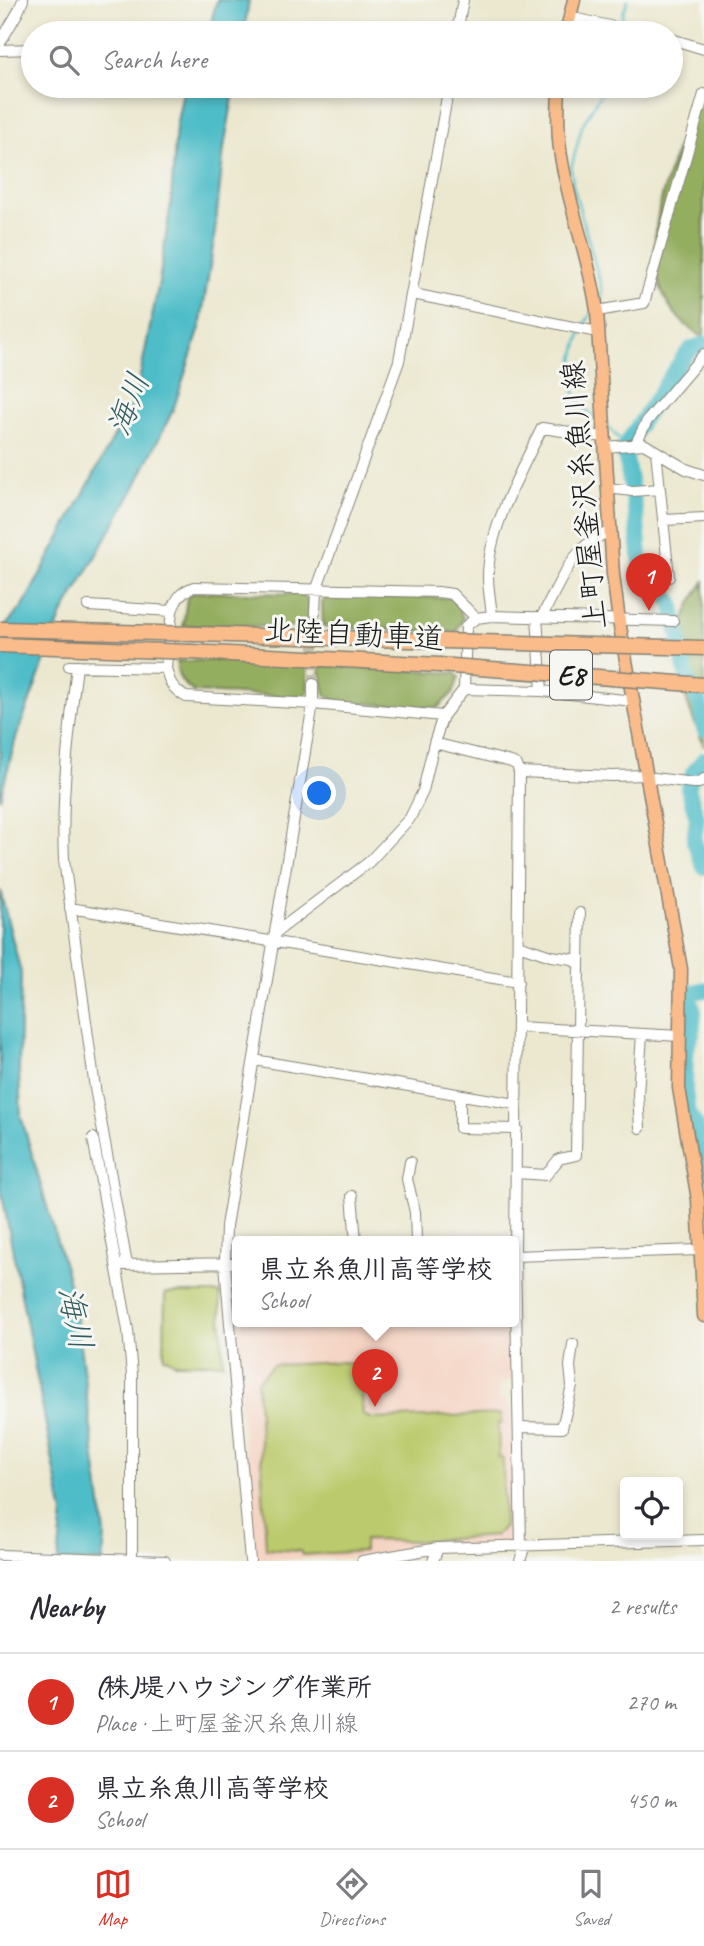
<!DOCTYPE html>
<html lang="en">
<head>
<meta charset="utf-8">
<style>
  :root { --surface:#fff; --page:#f7f7f7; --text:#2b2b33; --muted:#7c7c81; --line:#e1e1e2; --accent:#d93025 }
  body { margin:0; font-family:Caveat,"Klee One",sans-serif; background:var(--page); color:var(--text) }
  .controls { position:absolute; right:21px; bottom:21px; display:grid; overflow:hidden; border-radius:7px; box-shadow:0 4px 10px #0003 }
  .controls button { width:63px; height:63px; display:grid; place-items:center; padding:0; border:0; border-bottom:2px solid var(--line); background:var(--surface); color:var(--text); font:35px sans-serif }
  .you { position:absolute; left:320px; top:794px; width:24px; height:24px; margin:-18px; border:5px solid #fff; border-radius:50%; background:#1a73e8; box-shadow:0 0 0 10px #1a73e833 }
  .badge { display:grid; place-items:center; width:46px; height:46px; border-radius:50%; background:var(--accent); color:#fff; font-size:23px; font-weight:700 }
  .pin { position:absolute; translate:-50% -58px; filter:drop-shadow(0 2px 4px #0008) }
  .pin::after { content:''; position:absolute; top:37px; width:24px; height:21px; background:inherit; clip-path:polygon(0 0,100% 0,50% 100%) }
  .popup { position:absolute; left:232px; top:1236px; width:287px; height:91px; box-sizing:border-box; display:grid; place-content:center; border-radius:7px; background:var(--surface); filter:drop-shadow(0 2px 5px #0005); font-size:23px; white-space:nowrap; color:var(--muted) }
  .popup b { font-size:26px; color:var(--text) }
  .popup::after { content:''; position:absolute; left:50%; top:100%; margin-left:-14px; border:14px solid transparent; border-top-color:var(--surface) }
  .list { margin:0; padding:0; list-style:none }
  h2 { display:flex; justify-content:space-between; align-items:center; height:91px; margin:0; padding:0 28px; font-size:30px }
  h2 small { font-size:23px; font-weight:400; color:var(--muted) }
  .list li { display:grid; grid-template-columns:46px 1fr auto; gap:21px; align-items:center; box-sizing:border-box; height:98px; padding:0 28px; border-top:2px solid var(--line) }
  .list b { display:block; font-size:26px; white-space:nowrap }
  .list p { margin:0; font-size:23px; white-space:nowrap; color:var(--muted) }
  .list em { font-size:23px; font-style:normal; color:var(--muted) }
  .icon { flex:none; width:38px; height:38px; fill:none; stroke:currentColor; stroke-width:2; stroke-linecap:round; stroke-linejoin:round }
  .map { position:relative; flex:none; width:704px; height:1561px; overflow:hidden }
  .search { position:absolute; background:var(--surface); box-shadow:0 4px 10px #0003; left:21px; right:21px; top:21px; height:77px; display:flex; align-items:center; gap:18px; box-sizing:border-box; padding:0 24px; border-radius:38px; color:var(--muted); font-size:26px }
  .sheet { height:287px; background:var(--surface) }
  nav { display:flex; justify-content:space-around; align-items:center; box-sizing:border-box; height:98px; border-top:2px solid var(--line); background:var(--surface); font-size:19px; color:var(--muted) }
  nav a { display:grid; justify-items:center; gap:4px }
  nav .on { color:var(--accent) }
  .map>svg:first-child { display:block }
  .built { fill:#f5d3c2 }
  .green { fill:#bbca6c; stroke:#6c7344; stroke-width:2 }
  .forest { fill:#94ae60; stroke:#58653e; stroke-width:2 }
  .water { fill:#50bdc8; stroke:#366c72; stroke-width:2 }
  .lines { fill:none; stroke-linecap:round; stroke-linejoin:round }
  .stream { stroke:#50bdc8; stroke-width:2.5 }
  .river { stroke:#50bdc8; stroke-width:16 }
  .minor-tunnel { stroke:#c2bfac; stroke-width:10; stroke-dasharray:10 5; stroke-linecap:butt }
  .minor-casing { stroke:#848276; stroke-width:12 }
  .major-casing { stroke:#848276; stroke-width:15 }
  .highway-casing { stroke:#848276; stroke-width:17 }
  .minor { stroke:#fff; stroke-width:10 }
  .major { stroke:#f9bc8a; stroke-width:12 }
  .highway { stroke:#f9bc8a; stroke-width:14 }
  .highway-bridge-casing { stroke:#848276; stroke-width:17; stroke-linecap:butt }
  .highway-bridge { stroke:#f9bc8a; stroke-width:14 }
  .labels { text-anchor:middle; stroke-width:6; stroke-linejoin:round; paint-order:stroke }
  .shield { fill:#f6f6f2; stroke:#5d5d5c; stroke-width:2 }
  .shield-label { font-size:28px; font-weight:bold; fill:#1c1c1c }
  .street-label { font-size:30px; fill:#1c1c1c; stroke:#f6f6f2 }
  .water-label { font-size:32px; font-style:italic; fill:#315c61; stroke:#f6f6f2 }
</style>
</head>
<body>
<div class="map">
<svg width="704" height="1561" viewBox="0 0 704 1561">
  <rect width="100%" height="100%" fill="#f6f6f2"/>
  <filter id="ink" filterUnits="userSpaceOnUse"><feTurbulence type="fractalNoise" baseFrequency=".0143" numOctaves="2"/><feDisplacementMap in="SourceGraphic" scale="14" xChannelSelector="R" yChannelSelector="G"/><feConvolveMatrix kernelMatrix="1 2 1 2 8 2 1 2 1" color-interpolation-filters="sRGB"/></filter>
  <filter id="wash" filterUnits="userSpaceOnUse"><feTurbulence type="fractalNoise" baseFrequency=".00686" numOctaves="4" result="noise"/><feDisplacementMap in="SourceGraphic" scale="28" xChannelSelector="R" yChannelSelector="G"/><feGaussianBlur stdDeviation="1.57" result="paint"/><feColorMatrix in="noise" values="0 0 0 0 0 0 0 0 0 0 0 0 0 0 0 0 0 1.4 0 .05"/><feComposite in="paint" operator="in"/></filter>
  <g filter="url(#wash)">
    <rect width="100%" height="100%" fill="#ece8d0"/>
    <!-- built -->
    <path class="built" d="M 237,1266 L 237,1321 L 511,1321 L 513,1378 L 500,1385 L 499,1398 L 507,1402 L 511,1413 L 515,1493 L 515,1537 L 508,1542 L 349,1558 L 255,1559 L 229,1283 L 231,1267 Z"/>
    <!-- green -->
    <path class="green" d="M 165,1293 L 220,1293 L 223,1363 L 175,1363 L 164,1357 Z
      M 343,1362 L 352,1364 L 361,1370 L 363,1415 L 372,1419 L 501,1414 L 502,1423 L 498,1424 L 499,1458 L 503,1458 L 504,1527 L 494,1536 L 420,1541 L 364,1540 L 364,1551 L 302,1555 L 300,1551 L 266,1549 L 257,1381 L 273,1365 Z"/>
    <!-- forest -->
    <path class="forest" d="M 704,86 L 704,338 C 611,285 672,159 704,86 Z
      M 704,582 L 704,746 C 679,686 662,640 704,582 Z
      M 195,592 L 301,594 L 309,600 L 309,627 L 183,626 L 187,597 Z
      M 331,595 L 450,598 L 459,607 L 463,619 L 456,632 L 323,627 L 322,602 Z
      M 219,660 L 307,665 L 308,692 L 302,697 L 194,692 C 182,683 176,677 177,661 Z
      M 319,665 L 455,673 L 459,677 L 453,693 L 437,708 L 337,702 L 325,695 Z"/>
    <!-- water -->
    <path class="water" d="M 217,0 L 249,0 L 244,33 L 208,33 Z
      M 184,86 L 235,86 L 224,148 L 214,240 L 200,328 L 173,410 L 134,489 L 61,617 L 16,738 L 0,799 L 0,632 L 23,606 L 136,396 L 159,282 L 171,202 L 176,127 Z
      M 0,890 L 21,973 L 19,1071 L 21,1116 L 74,1300 L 105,1534 L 103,1561 L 58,1561 L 63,1514 L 0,1184 Z"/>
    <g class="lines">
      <!-- stream -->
      <path class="stream" d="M 622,27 L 623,13 L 628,0
        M 601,302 L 602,289 L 573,185 L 571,169 L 582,126 L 605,86
        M 583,327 L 592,312
        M 581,333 C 570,366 564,400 599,420
        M 607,425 L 623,444"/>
      <!-- river -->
      <path class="river" d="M 704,344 L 691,349 L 683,358 L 624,448 L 636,514 L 641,565 L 651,584 L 665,594 L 672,602 L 687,678 L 700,705 L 704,729
        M 704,759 L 693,773 L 688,788 L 697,818 L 694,841 L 704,867
        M 704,990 L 692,992 L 689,995 L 694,1012 L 692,1033 L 686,1049 L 685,1090 L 688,1114 L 696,1125 L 704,1174"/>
    </g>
  </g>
  <g filter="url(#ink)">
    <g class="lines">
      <!-- minor-tunnel -->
      <path class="minor-tunnel" d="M 313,684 L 315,612"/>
      <!-- minor casing -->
      <g class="minor-casing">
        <path id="minor" d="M 569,17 L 641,33
          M 457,33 L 463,0
          M 671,39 L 704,49
          M 0,43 L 18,12 L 23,0
          M 0,50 L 33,49
          M 413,294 L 597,332
          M 597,311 L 644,303 L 704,94
          M 604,437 L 542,428 C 521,471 488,529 488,577 C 488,590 491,603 492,616 L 673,621
          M 636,443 L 647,421 L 704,354
          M 605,447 L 644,444 L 686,469 L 704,475
          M 656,451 L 669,577
          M 607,488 L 633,491 L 660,489
          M 664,520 L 704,518
          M 88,606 L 172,611 C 177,598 180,592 194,587 L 438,592 L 452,594 L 476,618
          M 315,612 L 316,591 L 399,361 L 449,86
          M 541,618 C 559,586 572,543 610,532
          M 69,666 L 166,668 C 169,683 173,689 186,697 L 313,704 L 443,716
          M 77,666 C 69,731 61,795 64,860 L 95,1088 L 127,1265
          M 166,668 L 172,611
          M 464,689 L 466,626 L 476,618 L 492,616
          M 542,691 L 633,701
          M 519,772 L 612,776 L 646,775
          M 647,777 L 693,783 L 699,783 L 704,779
          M 70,908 L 518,982
          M 275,933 L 369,862 L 410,818 L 423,791 L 434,743
          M 579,965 L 580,913
          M 518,1027 L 680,1036
          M 254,1060 L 516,1104
          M 460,1095 L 460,1128 L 517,1129
          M 640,1128 L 638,1094 L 642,1034
          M 93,1138 L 128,1330 L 132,1375 L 132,1561
          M 410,1162 L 407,1179 L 415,1212 L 416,1241
          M 516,1173 L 546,1175 L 559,1159 L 576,1155 L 579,965 L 573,959 L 551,956 L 518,945
          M 352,1196 L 356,1241
          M 513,1256 L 700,1250
          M 122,1265 L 237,1263
          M 519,1427 L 562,1428 L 572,1386 L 570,1366 L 573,1344
          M 521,1545 L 515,1256 L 519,772 L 517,765 L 511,762 L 434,743 L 443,716 L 464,689 L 542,691 L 537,617
          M 0,1555 L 165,1561
          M 250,1561 L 225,1264 L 226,1226 L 313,704 L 313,684
          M 362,1561 L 438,1548 L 704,1540
          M 433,1561 L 438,1548
          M 520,1561 L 525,1545"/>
      </g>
      <!-- major casing -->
      <g class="major-casing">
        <path id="major" d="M 566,33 L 574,0
          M 559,86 C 558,111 557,137 562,162 C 571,213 590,260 597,311 L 613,574 L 619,621 L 681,969 L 679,1088 L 698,1200 L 704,1316"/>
      </g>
      <!-- highway casing -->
      <g class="highway-casing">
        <path id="highway" d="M 195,634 L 442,641
          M 191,652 L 439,665"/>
      </g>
      <!-- minor -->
      <use href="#minor" class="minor"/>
      <!-- major -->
      <use href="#major" class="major"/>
      <!-- highway -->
      <use href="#highway" class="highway"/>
      <!-- highway-bridge casing -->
      <g class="highway-bridge-casing">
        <path id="highway-bridge" d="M 0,629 L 195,634
          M 442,641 L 704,648
          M 0,645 L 191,652
          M 439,665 L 704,685"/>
      </g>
      <!-- highway-bridge -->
      <use href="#highway-bridge" class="highway-bridge"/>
    </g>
  </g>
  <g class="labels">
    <!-- shield labels -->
    <rect class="shield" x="550" y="650.5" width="42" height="49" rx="5"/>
    <g class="shield-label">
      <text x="571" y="685">E8</text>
    </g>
    <!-- street labels -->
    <g class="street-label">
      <text transform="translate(584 495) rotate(-95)" y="10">上町屋釜沢糸魚川線</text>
      <text transform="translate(354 634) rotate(3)" y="10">北陸自動車道</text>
    </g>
    <!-- water labels -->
    <g class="water-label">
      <text transform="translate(128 404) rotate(-69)" y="11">海川</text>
      <text transform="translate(76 1318) rotate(78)" y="11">海川</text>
    </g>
  </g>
</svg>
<div class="controls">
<button><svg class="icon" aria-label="locate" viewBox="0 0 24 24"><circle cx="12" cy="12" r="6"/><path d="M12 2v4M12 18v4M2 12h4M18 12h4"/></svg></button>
</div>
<div class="you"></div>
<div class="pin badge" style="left:649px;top:611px">1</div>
<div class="pin badge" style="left:375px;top:1407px">2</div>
<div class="popup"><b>県立糸魚川高等学校</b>School</div>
<div class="search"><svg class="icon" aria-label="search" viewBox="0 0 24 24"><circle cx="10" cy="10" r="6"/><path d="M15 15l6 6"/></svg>Search here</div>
</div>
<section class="sheet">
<h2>Nearby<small>2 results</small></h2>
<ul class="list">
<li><span class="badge">1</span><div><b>(株)堤ハウジング作業所</b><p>Place · 上町屋釜沢糸魚川線</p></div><em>270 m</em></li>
<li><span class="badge">2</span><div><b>県立糸魚川高等学校</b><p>School</p></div><em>450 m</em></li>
</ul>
</section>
<nav>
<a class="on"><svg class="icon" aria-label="map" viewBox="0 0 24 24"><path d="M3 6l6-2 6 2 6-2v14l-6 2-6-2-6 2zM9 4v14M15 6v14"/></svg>Map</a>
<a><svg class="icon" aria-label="directions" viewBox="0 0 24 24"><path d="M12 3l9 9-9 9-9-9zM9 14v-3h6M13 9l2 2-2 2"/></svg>Directions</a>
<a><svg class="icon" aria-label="saved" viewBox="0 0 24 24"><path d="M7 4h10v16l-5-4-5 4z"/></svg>Saved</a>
</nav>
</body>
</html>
